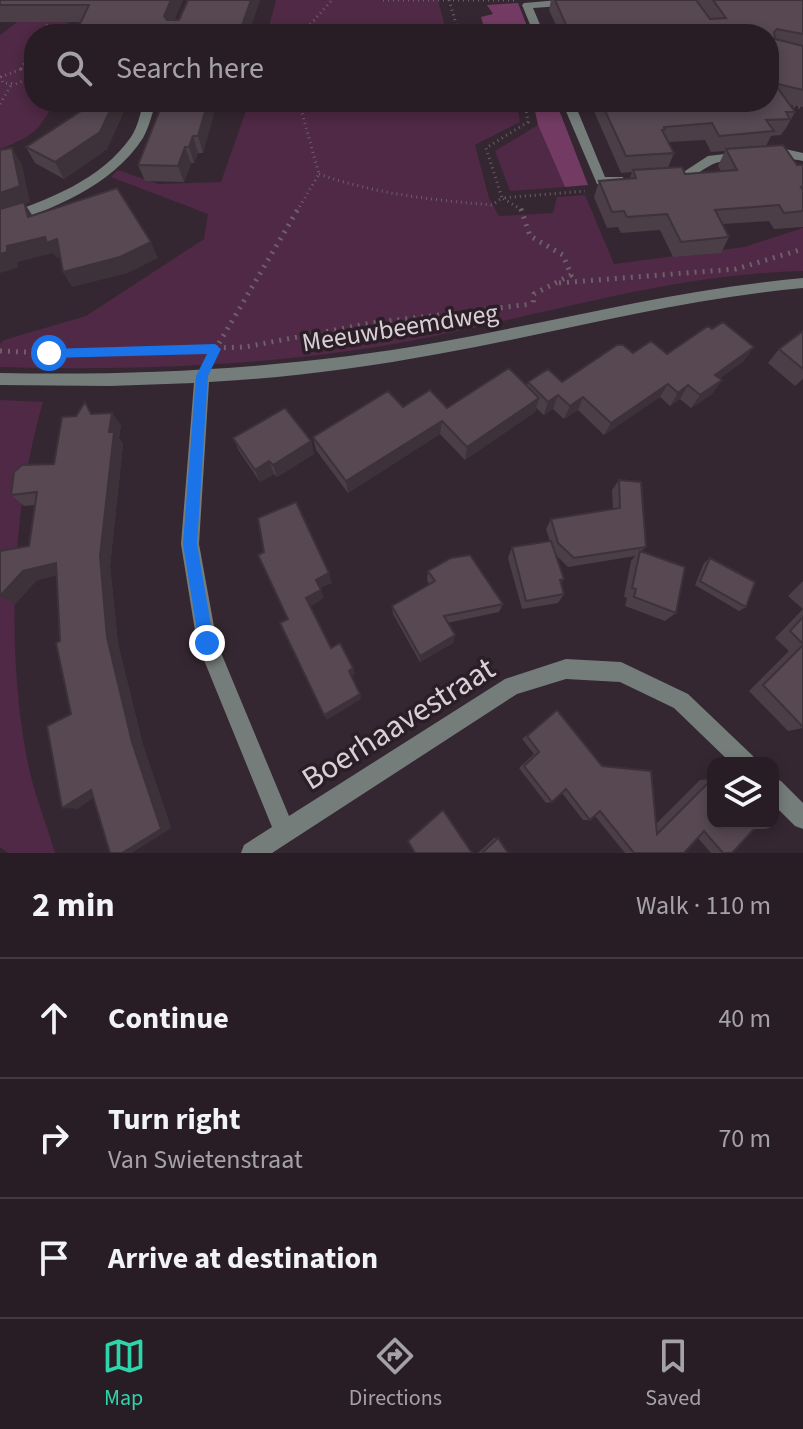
<!DOCTYPE html>
<html lang="en">
<head>
<meta charset="utf-8">
<style>
  :root { --surface:#281d25; --page:#30262d; --text:#f1f3f6; --muted:#a5a2a7; --line:#443b42; --accent:#2ed4aa }
  body { margin:0; font-family:"Source Sans 3",sans-serif; background:var(--page); color:var(--text) }
  .controls { position:absolute; right:24px; bottom:24px; display:grid; overflow:hidden; border-radius:16px; box-shadow:0 4px 12px #0003 }
  .controls button { width:72px; height:72px; display:grid; place-items:center; padding:0; border:0; border-bottom:2px solid var(--line); background:var(--surface); color:var(--text); font:40px sans-serif }
  .stop { position:absolute; width:24px; height:24px; margin:-18px; border:6px solid #1a73e8; border-radius:50%; background:#fff }
  .stop.end { background:#1a73e8; border-color:#fff; box-shadow:0 2px 8px #0008 }
  .list { margin:0; padding:0; list-style:none }
  h2 { display:flex; justify-content:space-between; align-items:center; height:104px; margin:0; padding:0 32px; font-size:34px }
  h2 small { font-size:26px; font-weight:400; color:var(--muted) }
  .list li { display:grid; grid-template-columns:52px 1fr auto; gap:24px; align-items:center; box-sizing:border-box; height:120px; padding:0 32px; border-top:2px solid var(--line) }
  .list b { display:block; font-size:30px; white-space:nowrap }
  .list p { margin:0; font-size:26px; white-space:nowrap; color:var(--muted) }
  .list em { font-size:26px; font-style:normal; color:var(--muted) }
  .icon { flex:none; width:44px; height:44px; fill:none; stroke:currentColor; stroke-width:2; stroke-linecap:round; stroke-linejoin:round }
  .map { position:relative; flex:none; width:803px; height:853px; overflow:hidden }
  .search { position:absolute; background:var(--surface); box-shadow:0 4px 12px #0003; left:24px; right:24px; top:24px; height:88px; display:flex; align-items:center; gap:20px; box-sizing:border-box; padding:0 28px; border-radius:32px; color:var(--muted); font-size:30px }
  .sheet { height:464px; background:var(--surface) }
  nav { display:flex; justify-content:space-around; align-items:center; box-sizing:border-box; height:112px; border-top:2px solid var(--line); background:var(--surface); font-size:22px; color:var(--muted) }
  nav a { display:grid; justify-items:center; gap:4px }
  nav .on { color:var(--accent) }
  .map>svg:first-child { display:block }
  .green { fill:#4f2945 }
  .forest { fill:#733b63 }
  .lines { fill:none; stroke-linecap:round; stroke-linejoin:round }
  .path-far1 { stroke:#6d6069; stroke-width:3; stroke-dasharray:1 4; stroke-linecap:butt }
  .path { stroke:#6d6069; stroke-width:5; stroke-dasharray:2 6; stroke-linecap:butt }
  .street { fill:#747d7a; fill-rule:evenodd }
  .wall { fill:#4b3e47; fill-rule:evenodd }
  .shaded-wall { fill:#3d3239 }
  .building { fill:#574852; stroke:#3d3239; stroke-width:2 }
  .route { fill:#1a73e8 }
  .labels { text-anchor:middle; stroke-width:7; stroke-linejoin:round; paint-order:stroke }
  .street-label { font-size:26px; fill:#d9d0d6; stroke:#2b1e27 }
  .near-street-label { font-size:32px; fill:#d9d0d6; stroke:#2b1e27 }
</style>
</head>
<body>
<div class="map">
<svg width="803" height="853" viewBox="0 0 803 853">
  <rect width="100%" height="100%" fill="#352731"/>
  <!-- green -->
  <path class="green" d="M 78,0 L 66,22 L 85,34 L 34,34 L 34,102 L 54,102 C 39,132 31,137 0,149 L 0,35 L 17,22 Z
    M 276,0 L 438,0 L 447,34 L 267,34 Z
    M 249,102 L 516,102 L 520,122 L 475,145 L 489,198 L 499,216 L 553,213 L 557,197 L 585,195 L 614,264 L 744,247 L 803,228 L 803,271 C 671,274 540,316 410,341 C 276,366 136,371 0,367 L 0,344 L 4,340 L 86,316 L 204,239 L 208,214 L 111,177 L 118,170 L 158,184 L 221,182 Z
    M 538,125 L 565,187 L 510,191 L 495,151 Z
    M 0,400 L 43,402 C 11,512 6,647 27,759 C 33,791 46,822 55,853 L 8,853 L 0,847 Z"/>
  <!-- forest -->
  <path class="forest" d="M 518,3 L 530,34 L 486,34 L 481,17 L 493,14 L 487,5 Z
    M 533,102 L 556,102 L 588,185 L 565,187 L 538,125 Z"/>
  <g class="lines">
    <!-- path-far1 -->
    <path class="path-far1" d="M 383,0 L 515,0
      M 449,0 L 459,34
      M 42,34 L 52,18
      M 309,34 L 309,26 L 332,0
      M 21,69 L 28,72 L 25,80 L 16,84 L 3,83 L 1,77 Z
      M 21,69 L 34,48
      M 525,102 L 528,122 L 486,148 L 502,198 L 585,191
      M 0,104 L 11,85
      M 784,104 L 803,108
      M 319,174 C 375,194 433,200 492,205 L 502,198 L 524,211
      M 297,211 L 319,174 L 299,102"/>
    <!-- path -->
    <path class="path" d="M 521,209 L 530,236 L 563,255 L 571,275 L 534,294 L 533,305
      M 559,283 L 736,269 L 803,249
      M 215,350 L 298,209
      M 0,351 L 49,353 L 245,347 L 371,323 L 532,304"/>
    <!-- street -->
    <path class="street" d="M 559,0 L 610,0 L 605,3 L 533,8 L 544,34 L 534,34 L 522,5 L 524,3 Z
      M 144,102 L 156,102 C 152,114 149,127 143,138 C 112,186 52,210 0,226 L 0,216 C 48,200 101,180 131,137 C 138,127 140,113 144,102 Z
      M 562,102 L 574,102 L 605,177 L 623,177 L 623,183 L 597,184 Z
      M 785,149 L 803,153 L 803,161 C 792,158 770,159 763,154 L 769,150 Z
      M 742,152 L 748,156 L 746,159 C 736,161 722,160 713,164 C 697,172 681,189 664,176 L 670,172 L 685,171 L 708,156 Z
      M 803,278 L 803,288 C 679,299 561,332 438,354 C 363,368 286,378 209,382 L 199,544 L 217,643 L 289,816 L 505,679 L 566,659 L 621,662 L 688,694 L 753,756 L 756,763 L 731,763 L 674,708 L 620,682 L 566,679 L 517,694 L 272,853 L 241,853 L 244,845 L 272,827 L 197,643 L 181,544 L 194,383 L 110,386 L 0,385 L 0,373 C 147,376 294,368 440,342 C 561,320 680,289 803,278 Z
      M 773,778 L 781,781 L 803,803 L 803,829 L 795,826 L 773,804 Z"/>
  </g>
  <!-- wall -->
  <path class="wall" d="M 0,0 L 183,0 L 174,20 L 179,20 L 188,0 L 260,0 L 248,34 L 81,22 L 1,22 L 0,23 Z
    M 551,0 L 803,0 L 803,107 L 790,105 L 795,112 L 786,128 L 781,135 L 771,136 L 766,146 L 797,165 L 803,165 L 803,227 L 774,229 L 769,221 L 723,224 L 729,237 L 721,253 L 673,257 L 660,230 L 621,233 L 618,227 L 607,228 L 594,197 L 599,181 L 630,178 L 632,172 L 621,173 L 590,102 L 769,102 L 769,34 L 560,34 L 549,10 ZM 705,140 L 711,152 L 725,151 L 718,166 L 721,171 L 685,174 L 668,168 L 674,153 L 669,142 Z
    M 56,102 L 128,102 L 107,149 L 64,179 L 35,163 L 26,147 L 88,107 L 57,104 Z
    M 217,102 L 203,153 L 198,153 L 194,163 L 191,163 L 184,182 L 145,181 L 138,165 Z
    M 803,331 L 803,379 L 795,386 L 768,363 L 779,349 Z
    M 633,353 L 667,354 L 744,361 L 720,378 L 722,380 L 712,394 L 691,408 L 680,399 L 670,406 L 660,397 L 604,435 L 578,410 L 564,419 L 553,409 L 544,415 L 536,408 L 535,412 L 465,460 L 440,434 L 348,493 L 316,450 L 313,437 L 403,407 L 447,408 L 527,385 L 528,382 L 562,382 Z
    M 94,414 L 121,425 L 119,438 L 123,444 L 110,566 L 118,644 L 143,745 L 171,828 L 131,853 L 110,853 L 93,798 L 77,809 L 71,714 L 60,641 L 57,575 L 37,580 L 15,604 L 0,596 L 29,546 L 35,505 L 24,506 L 11,495 L 54,464 Z
    M 233,438 L 311,441 L 314,454 L 277,477 L 274,474 L 260,482 L 239,451 Z
    M 619,480 L 646,547 L 641,551 L 676,613 L 665,621 L 625,606 L 627,598 L 624,597 L 631,561 L 635,556 L 568,567 L 556,555 L 564,579 L 561,583 L 564,594 L 558,603 L 522,609 L 508,558 L 512,547 L 550,541 L 546,529 L 551,519 L 613,510 L 612,490 Z
    M 710,558 L 746,607 L 739,611 L 695,585 L 704,563 Z
    M 428,571 L 503,604 L 499,612 L 447,623 L 455,635 L 453,643 L 420,662 L 393,614 L 392,606 L 429,584 L 427,580 Z
    M 803,581 L 803,609 L 788,596 Z
    M 803,609 L 803,728 L 788,731 L 749,691 L 789,651 L 775,638 Z
    M 557,710 L 602,766 L 656,824 L 700,780 L 712,779 L 732,853 L 711,853 L 698,838 L 684,853 L 625,853 L 595,816 L 590,820 L 583,820 L 562,793 L 552,802 L 546,803 L 519,768 L 534,754 L 522,739 Z
    M 494,838 L 498,838 L 508,853 L 478,853 Z"/>
  <!-- shaded-wall -->
  <path class="shaded-wall" d="M 171,0 L 183,0 L 169,33 L 164,16 Z
    M 251,0 L 260,0 L 248,34 L 239,34 Z
    M 114,102 L 128,102 L 107,149 L 64,179 L 55,162 Z
    M 208,102 L 217,102 L 203,153 L 198,136 Z
    M 193,136 L 198,153 L 194,163 L 189,147 Z
    M 185,147 L 191,163 L 184,182 L 178,166 Z
    M 12,148 L 22,165 L 30,202 L 25,204 L 34,218 L 0,213 L 0,193 Z
    M 45,237 L 57,239 L 66,255 L 57,258 L 53,253 L 18,262 L 18,268 L 0,273 L 0,254 L 7,246 Z
    M 151,242 L 158,258 L 128,273 L 72,287 L 63,272 Z
    M 754,347 L 744,361 L 706,389 L 715,375 Z
    M 722,380 L 712,394 L 691,408 L 700,395 Z
    M 668,384 L 660,397 L 604,435 L 611,423 Z
    M 688,385 L 680,399 L 670,406 L 678,393 Z
    M 558,395 L 553,409 L 544,415 L 548,402 Z
    M 583,397 L 578,410 L 564,419 L 570,406 Z
    M 539,398 L 535,412 L 465,460 L 467,447 Z
    M 112,413 L 121,425 L 119,438 L 123,444 L 110,566 L 118,644 L 143,745 L 171,828 L 131,853 L 122,853 L 132,742 L 107,637 L 100,556 L 109,432 Z
    M 442,421 L 440,434 L 348,493 L 346,481 Z
    M 311,441 L 314,454 L 277,477 L 273,465 Z
    M 269,461 L 274,474 L 260,482 L 255,470 Z
    M 56,563 L 68,573 L 37,580 L 15,604 L 0,596 L 23,571 Z
    M 329,573 L 332,583 L 319,589 L 316,580 Z
    M 321,590 L 324,598 L 310,607 L 306,598 Z
    M 455,635 L 453,643 L 420,662 L 420,656 Z
    M 353,668 L 355,674 L 351,677 L 349,671 Z
    M 360,694 L 361,699 L 327,720 L 324,715 Z
    M 91,790 L 104,791 L 77,809 L 62,808 Z"/>
  <!-- building -->
  <path class="building" d="M 0,0 L 171,0 L 164,16 L 167,20 L 179,20 L 188,0 L 251,0 L 239,34 L 75,34 L 89,5 L 0,5 Z
    M 555,0 L 696,0 L 710,19 L 726,18 L 713,0 L 803,0 L 803,34 L 777,29 L 774,32 L 775,39 L 803,46 L 803,90 L 774,83 L 795,112 L 786,112 L 790,119 L 766,120 L 774,131 L 719,136 L 712,123 L 664,127 L 665,129 L 662,130 L 674,153 L 626,156 L 601,102 L 769,102 L 769,34 L 570,34 Z
    M 95,102 L 114,102 L 100,132 L 55,162 L 26,147 Z
    M 163,102 L 208,102 L 198,136 L 193,136 L 189,147 L 185,147 L 178,166 L 138,165 Z
    M 783,145 L 797,165 L 803,165 L 803,187 L 801,187 L 803,190 L 803,211 L 784,213 L 779,205 L 715,210 L 729,237 L 681,242 L 667,214 L 627,217 L 624,211 L 612,212 L 599,181 L 636,178 L 633,170 L 682,167 L 685,174 L 737,170 L 726,149 Z
    M 12,148 L 20,186 L 0,193 L 0,150 Z
    M 117,188 L 151,242 L 120,257 L 63,272 L 57,239 L 47,243 L 45,237 L 7,246 L 7,252 L 0,254 L 0,209 L 24,202 L 28,217 Z
    M 723,322 L 754,347 L 715,375 L 722,380 L 700,395 L 688,385 L 678,393 L 668,384 L 611,423 L 583,397 L 570,406 L 558,395 L 548,402 L 528,382 L 548,369 L 562,382 L 617,345 L 623,345 L 633,353 L 651,341 L 667,354 L 708,326 L 712,329 Z
    M 803,331 L 803,369 L 779,349 Z
    M 509,368 L 539,398 L 467,447 L 442,421 L 346,481 L 313,437 L 388,391 L 403,407 L 430,390 L 447,408 Z
    M 85,402 L 91,414 L 112,413 L 109,432 L 114,432 L 100,556 L 107,637 L 132,742 L 161,829 L 122,853 L 110,853 L 91,790 L 62,808 L 47,726 L 71,714 L 56,643 L 60,641 L 56,563 L 23,571 L 0,596 L 0,551 L 29,546 L 37,492 L 11,495 L 14,472 L 22,465 L 54,464 L 62,417 L 76,416 Z
    M 285,408 L 311,441 L 273,465 L 269,461 L 255,470 L 233,438 Z
    M 619,480 L 641,482 L 646,547 L 574,558 L 558,543 L 551,519 L 620,508 Z
    M 296,502 L 329,573 L 316,580 L 321,590 L 306,598 L 331,648 L 340,643 L 353,668 L 349,671 L 360,694 L 324,715 L 280,623 L 288,619 L 258,555 L 264,552 L 258,518 Z
    M 551,541 L 564,579 L 560,580 L 564,594 L 526,601 L 512,547 Z
    M 640,551 L 685,567 L 676,613 L 634,597 L 636,589 L 632,588 Z
    M 470,555 L 503,604 L 444,616 L 455,635 L 420,656 L 392,606 L 435,581 L 428,571 L 451,558 Z
    M 710,558 L 755,582 L 746,607 L 700,581 Z
    M 803,617 L 803,644 L 790,631 Z
    M 803,645 L 803,727 L 763,685 Z
    M 557,710 L 602,766 L 651,771 L 657,834 L 712,779 L 713,823 L 751,823 L 755,828 L 732,853 L 723,853 L 704,831 L 684,853 L 634,853 L 600,811 L 590,820 L 566,789 L 552,802 L 524,766 L 539,752 L 527,736 Z
    M 443,810 L 472,853 L 415,853 L 408,841 Z
    M 498,838 L 508,853 L 482,853 Z"/>
  <!-- route -->
  <path class="route" d="M 215,344 L 221,349 L 208,376 L 197,544 L 214,643 L 207,650 L 199,643 L 183,544 L 196,376 L 207,354 L 49,358 L 43,353 L 49,349 Z"/>
  <g class="labels">
    <!-- street labels -->
    <g class="street-label">
      <text transform="translate(400 327) rotate(-9)" y="9">Meeuwbeemdweg</text>
    </g>
    <!-- near-street labels -->
    <g class="near-street-label">
      <text transform="translate(398 723) rotate(-32)" y="11">Boerhaavestraat</text>
    </g>
  </g>
</svg>
<div class="controls">
<button><svg class="icon" aria-label="layers" viewBox="0 0 24 24"><path d="M12 4l9 5-9 5-9-5zM3 14l9 5 9-5"/></svg></button>
</div>
<div class="stop" style="left:49px;top:353px"></div>
<div class="stop end" style="left:207px;top:643px"></div>
<div class="search"><svg class="icon" aria-label="search" viewBox="0 0 24 24"><circle cx="10" cy="10" r="6"/><path d="M15 15l6 6"/></svg>Search here</div>
</div>
<section class="sheet">
<h2>2 min<small>Walk · 110 m</small></h2>
<ul class="list">
<li><svg class="icon" aria-label="ahead" viewBox="0 0 24 24"><path d="M12 20V5M6 11l6-6 6 6"/></svg><div><b>Continue</b></div><em>40 m</em></li>
<li><svg class="icon" aria-label="right" viewBox="0 0 24 24"><path d="M7 20v-9h11M14 6l5 5-5 5"/></svg><div><b>Turn right</b><p>Van Swietenstraat</p></div><em>70 m</em></li>
<li><svg class="icon" aria-label="arrive" viewBox="0 0 24 24"><path d="M6 21V4h12l-3 4 3 4H6"/></svg><div><b>Arrive at destination</b></div></li>
</ul>
</section>
<nav>
<a class="on"><svg class="icon" aria-label="map" viewBox="0 0 24 24"><path d="M3 6l6-2 6 2 6-2v14l-6 2-6-2-6 2zM9 4v14M15 6v14"/></svg>Map</a>
<a><svg class="icon" aria-label="directions" viewBox="0 0 24 24"><path d="M12 3l9 9-9 9-9-9zM9 14v-3h6M13 9l2 2-2 2"/></svg>Directions</a>
<a><svg class="icon" aria-label="saved" viewBox="0 0 24 24"><path d="M7 4h10v16l-5-4-5 4z"/></svg>Saved</a>
</nav>
</body>
</html>
